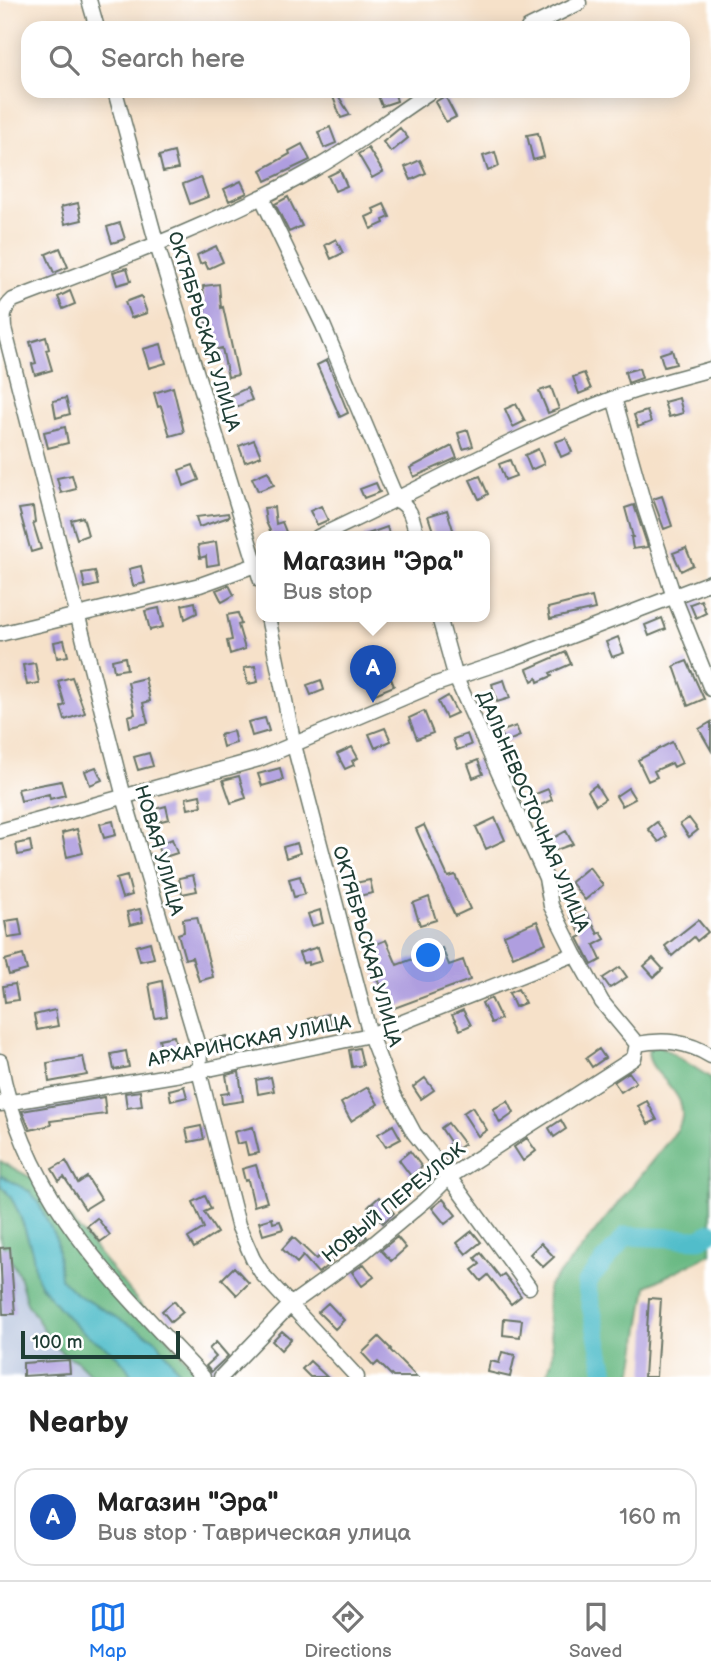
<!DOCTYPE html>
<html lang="en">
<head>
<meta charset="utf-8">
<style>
  :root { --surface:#fff; --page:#f6f6f6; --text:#222; --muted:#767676; --line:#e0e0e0; --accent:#1a73e8 }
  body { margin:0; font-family:"Balsamiq Sans",sans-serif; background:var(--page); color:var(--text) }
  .scale { position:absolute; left:21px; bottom:18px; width:159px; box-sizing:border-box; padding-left:7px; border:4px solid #1f3d34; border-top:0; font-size:19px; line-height:24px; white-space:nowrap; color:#1f3d34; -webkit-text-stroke:5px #fff; paint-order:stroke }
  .you { position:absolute; left:429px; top:956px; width:24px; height:24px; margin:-18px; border:5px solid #fff; border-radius:50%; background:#1a73e8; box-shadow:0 0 0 10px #1a73e833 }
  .badge { display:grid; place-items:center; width:46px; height:46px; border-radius:50%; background:var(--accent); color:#fff; font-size:23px; font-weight:700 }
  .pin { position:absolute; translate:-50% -58px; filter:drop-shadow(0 2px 4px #0008) }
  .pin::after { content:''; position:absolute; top:37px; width:24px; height:21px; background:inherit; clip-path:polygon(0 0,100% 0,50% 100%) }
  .popup { position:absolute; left:256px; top:531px; width:234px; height:91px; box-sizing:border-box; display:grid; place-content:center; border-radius:14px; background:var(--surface); filter:drop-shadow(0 2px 5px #0005); font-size:23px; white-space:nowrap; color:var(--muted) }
  .popup b { font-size:26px; color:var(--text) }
  .popup::after { content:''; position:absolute; left:50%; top:100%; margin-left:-14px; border:14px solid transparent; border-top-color:var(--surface) }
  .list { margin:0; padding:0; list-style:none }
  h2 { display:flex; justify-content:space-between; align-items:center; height:91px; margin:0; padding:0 28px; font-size:30px }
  h2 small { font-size:23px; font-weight:400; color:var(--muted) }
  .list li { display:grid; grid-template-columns:46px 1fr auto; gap:21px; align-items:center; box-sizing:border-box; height:98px; margin:0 14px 14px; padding:0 14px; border:2px solid var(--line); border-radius:21px }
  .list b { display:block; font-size:26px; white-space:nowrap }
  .list p { margin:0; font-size:23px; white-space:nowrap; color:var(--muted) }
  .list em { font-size:23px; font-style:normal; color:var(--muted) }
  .icon { flex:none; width:38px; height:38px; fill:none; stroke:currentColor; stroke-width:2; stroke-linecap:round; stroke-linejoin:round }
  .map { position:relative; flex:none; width:711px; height:1377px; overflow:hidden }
  .search { position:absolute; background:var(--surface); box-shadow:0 4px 18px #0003; left:21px; right:21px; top:21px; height:77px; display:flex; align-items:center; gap:18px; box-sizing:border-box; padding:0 24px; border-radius:21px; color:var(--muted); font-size:26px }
  .sheet { height:203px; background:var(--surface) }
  nav { display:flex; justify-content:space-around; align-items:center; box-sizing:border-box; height:98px; border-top:2px solid var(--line); background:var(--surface); font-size:19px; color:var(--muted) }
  nav a { display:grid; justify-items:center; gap:4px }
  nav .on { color:var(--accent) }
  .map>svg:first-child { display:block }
  .industrial { fill:#b7c5de }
  .forest { fill:#6bba84; stroke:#457c5c; stroke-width:2 }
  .water { fill:#51bdca; stroke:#387d7f; stroke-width:2 }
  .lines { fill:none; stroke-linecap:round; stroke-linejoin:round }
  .river { stroke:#51bdca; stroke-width:19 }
  .building { fill:#af9edf }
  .minor-casing { stroke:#6a7668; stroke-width:17 }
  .minor { stroke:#fff; stroke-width:14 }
  .labels { text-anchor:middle; stroke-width:6; stroke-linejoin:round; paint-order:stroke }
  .street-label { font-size:19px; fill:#1f3d34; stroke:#fff }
</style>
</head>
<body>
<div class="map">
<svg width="711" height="1377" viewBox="0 0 711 1377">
  <rect width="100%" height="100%" fill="#fff"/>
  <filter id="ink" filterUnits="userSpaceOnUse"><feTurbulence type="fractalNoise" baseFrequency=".0143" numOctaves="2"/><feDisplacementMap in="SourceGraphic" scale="14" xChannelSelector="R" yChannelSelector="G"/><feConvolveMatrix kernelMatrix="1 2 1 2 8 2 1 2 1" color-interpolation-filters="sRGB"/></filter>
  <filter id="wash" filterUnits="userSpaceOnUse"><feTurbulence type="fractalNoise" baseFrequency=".00686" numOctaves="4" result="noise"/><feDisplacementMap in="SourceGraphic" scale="28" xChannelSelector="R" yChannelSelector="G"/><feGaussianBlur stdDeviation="1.57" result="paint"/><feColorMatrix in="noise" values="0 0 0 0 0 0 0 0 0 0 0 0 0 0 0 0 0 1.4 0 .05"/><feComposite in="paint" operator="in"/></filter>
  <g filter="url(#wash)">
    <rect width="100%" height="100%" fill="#f6e1c9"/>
    <!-- industrial -->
    <path class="industrial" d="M 0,1240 L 19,1275 L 27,1303 L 50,1339 L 62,1353 L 77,1361 L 93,1377 L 0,1377 Z"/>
    <!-- forest -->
    <path class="forest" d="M 659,1045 L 711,1078 L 711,1254 L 647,1286 L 632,1377 L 546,1377 C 558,1349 551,1343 548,1315 C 547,1305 548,1295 548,1286 L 578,1253 L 678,1129 C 698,1091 641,1074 649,1048 Z
      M 0,1161 L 41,1183 L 200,1377 L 183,1377 L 156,1340 L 76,1294 L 60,1278 L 57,1241 L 30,1192 L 0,1175 Z
      M 0,1184 C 17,1200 25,1229 32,1251 C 35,1263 34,1276 42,1287 C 53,1301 71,1324 86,1334 C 106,1348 121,1353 132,1377 L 93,1377 L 77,1361 L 62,1353 L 50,1339 L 27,1303 L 19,1275 L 0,1240 Z"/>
    <!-- water -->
    <path class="water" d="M 0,1175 L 30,1192 L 38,1202 L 57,1241 L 60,1278 L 76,1294 L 156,1340 L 183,1377 L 132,1377 C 120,1353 106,1348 86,1334 C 73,1325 48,1296 39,1282 C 33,1272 35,1262 32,1251 C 25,1229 17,1200 0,1184 Z"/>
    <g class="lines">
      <!-- river -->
      <path class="river" d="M 606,1377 L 586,1283 L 626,1236 L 700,1239 L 711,1232"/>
    </g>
    <g id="blocks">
      <!-- building -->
      <path class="building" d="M 376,91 L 394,91 L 397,101 L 382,106 Z
        M 336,92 L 350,115 L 341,118 L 332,94 Z
        M 445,96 L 456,117 L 446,122 L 435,102 Z
        M 330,127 L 336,143 L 324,148 L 318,132 Z
        M 400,128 L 408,138 L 391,152 L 383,142 Z
        M 538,133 L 544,157 L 533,160 L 527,135 Z
        M 302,144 L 310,160 L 266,181 L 261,170 L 290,154 L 289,151 Z
        M 368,148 L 383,172 L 372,178 L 358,154 Z
        M 174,152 L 178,169 L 163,172 L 159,156 Z
        M 495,152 L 499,166 L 488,171 L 483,156 Z
        M 420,160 L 426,173 L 411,180 L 405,167 Z
        M 340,170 L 347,186 L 335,191 L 328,176 Z
        M 201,177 L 208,197 L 190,204 L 183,184 Z
        M 241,181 L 247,193 L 229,201 L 224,189 Z
        M 288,197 L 302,226 L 289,232 L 275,204 Z
        M 78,203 L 82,220 L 65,224 L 61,207 Z
        M 384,204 L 390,217 L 383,220 L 384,223 L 371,229 L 366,217 L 375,213 L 373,209 Z
        M 120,223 L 125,239 L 112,243 L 107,227 Z
        M 336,239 L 343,253 L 331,259 L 325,245 Z
        M 216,246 L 223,262 L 208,269 L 205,262 L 200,264 L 197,255 Z
        M 60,248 L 68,267 L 54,273 L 46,254 Z
        M 127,268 L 131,281 L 117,285 L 113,272 Z
        M 219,284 L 221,308 L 223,307 L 238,375 L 228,377 L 222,348 L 214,350 L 203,312 L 205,311 L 203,286 Z
        M 70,291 L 75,304 L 63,309 L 58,297 Z
        M 141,296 L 147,313 L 131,318 L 125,302 Z
        M 46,337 L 49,349 L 46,350 L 52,370 L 35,375 L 32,364 L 36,363 L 30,342 Z
        M 161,344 L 166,363 L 149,368 L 143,349 Z
        M 672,350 L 676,364 L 664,367 L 660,354 Z
        M 327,360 L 348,413 L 340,417 L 317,365 Z
        M 639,368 L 642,378 L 628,383 L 625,372 Z
        M 584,373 L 591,389 L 579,394 L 573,377 Z
        M 173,387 L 184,432 L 170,436 L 161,406 L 158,407 L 154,393 Z
        M 551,387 L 559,409 L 548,413 L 539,391 Z
        M 247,388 L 252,400 L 234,408 L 229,396 Z
        M 66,398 L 70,414 L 56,418 L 53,401 Z
        M 679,398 L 683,413 L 669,417 L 664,402 Z
        M 516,404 L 525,421 L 513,427 L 505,409 Z
        M 647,411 L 651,422 L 638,427 L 634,415 Z
        M 65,427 L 68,443 L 48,448 L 44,432 Z
        M 468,430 L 473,446 L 463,449 L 458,433 Z
        M 566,438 L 572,452 L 561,457 L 555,442 Z
        M 254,440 L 261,456 L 245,462 L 239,446 Z
        M 452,446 L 457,458 L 414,477 L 410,468 Z
        M 538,449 L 544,464 L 531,470 L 525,455 Z
        M 510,460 L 516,476 L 505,480 L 499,464 Z
        M 193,465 L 199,480 L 184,486 L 179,470 Z
        M 268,471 L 274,485 L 258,491 L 252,478 Z
        M 72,475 L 76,489 L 61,493 L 57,478 Z
        M 480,476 L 488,494 L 479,499 L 470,480 Z
        M 376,483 L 380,492 L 364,498 L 360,489 Z
        M 662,496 L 672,526 L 664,529 L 653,499 Z
        M 634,505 L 648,547 L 633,549 L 631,537 L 633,537 L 625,508 Z
        M 321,506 L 328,520 L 317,525 L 310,511 Z
        M 33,507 L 35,522 L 33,523 L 41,549 L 31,552 L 19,509 Z
        M 274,507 L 276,524 L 282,522 L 288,537 L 273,537 L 266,522 L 264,508 Z
        M 447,510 L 454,533 L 435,537 L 428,516 Z
        M 228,513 L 229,517 L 199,527 L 196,517 Z
        M 83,517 L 88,535 L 77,539 L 71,520 Z
        M 387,527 L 390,537 L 362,537 L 362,536 Z
        M 216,542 L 219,564 L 207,566 L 206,556 L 200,558 L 198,545 Z
        M 686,548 L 693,565 L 681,571 L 673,553 Z
        M 141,566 L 145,583 L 133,586 L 129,569 Z
        M 95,571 L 98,585 L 85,588 L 82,573 Z
        M 229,585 L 234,595 L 222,602 L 216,590 Z
        M 592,597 L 595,609 L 550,619 L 548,608 Z
        M 701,600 L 706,613 L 696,618 L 690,604 Z
        M 195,602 L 197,613 L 185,619 L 182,605 Z
        M 159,608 L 163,627 L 150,630 L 145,611 Z
        M 238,613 L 241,624 L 238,625 L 245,649 L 230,654 L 227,641 L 232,640 L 227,615 Z
        M 662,618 L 666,629 L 649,636 L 645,625 Z
        M 618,637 L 624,653 L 612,657 L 606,642 Z
        M 64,640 L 68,656 L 57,658 L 54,642 Z
        M 566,652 L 571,664 L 550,673 L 552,676 L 538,682 L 537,678 L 532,681 L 527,669 Z
        M 125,657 L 127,669 L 114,671 L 112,660 Z
        M 687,661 L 704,699 L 688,706 L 674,666 Z
        M 35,663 L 39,683 L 27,685 L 23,665 Z
        M 255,666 L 258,682 L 248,684 L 244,668 Z
        M 387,669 L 394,686 L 375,694 L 367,677 Z
        M 72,677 L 85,713 L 65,720 L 61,707 L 65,705 L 58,681 Z
        M 145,678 L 150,701 L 143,703 L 148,723 L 130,727 L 128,716 L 135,714 L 128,682 Z
        M 321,680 L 324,690 L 311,695 L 307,685 Z
        M 504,680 L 510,698 L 497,702 L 492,684 Z
        M 448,696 L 457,713 L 446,718 L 438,702 Z
        M 424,711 L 433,733 L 417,739 L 409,718 Z
        M 265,718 L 269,731 L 252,736 L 248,722 Z
        M 711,722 L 711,750 L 699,729 Z
        M 516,726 L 520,736 L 504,743 L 500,732 Z
        M 385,728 L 391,741 L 375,748 L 369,734 Z
        M 233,731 L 236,743 L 223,747 L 220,735 Z
        M 467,734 L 471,745 L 457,750 L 453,739 Z
        M 672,742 L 682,763 L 674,767 L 672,763 L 654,771 L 657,777 L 648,781 L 638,760 Z
        M 352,747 L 358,758 L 352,761 L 354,765 L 345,769 L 337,754 Z
        M 149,753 L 153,766 L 138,770 L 134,757 Z
        M 478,760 L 483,774 L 473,778 L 468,764 Z
        M 96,767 L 102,780 L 90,785 L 85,771 Z
        M 280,768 L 283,780 L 262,786 L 258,774 Z
        M 239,776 L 246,798 L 231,803 L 223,780 Z
        M 61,781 L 65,795 L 50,799 L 49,794 L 21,801 L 18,789 Z
        M 596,785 L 605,799 L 596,805 L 588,791 Z
        M 628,788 L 635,799 L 622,806 L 616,796 Z
        M 548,789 L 552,800 L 538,806 L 533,795 Z
        M 200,795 L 202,806 L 188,809 L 186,798 Z
        M 166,806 L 169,819 L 154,823 L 151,810 Z
        M 495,818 L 505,840 L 486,849 L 476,827 Z
        M 689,818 L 698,830 L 689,837 L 680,824 Z
        M 113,821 L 116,835 L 104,838 L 100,824 Z
        M 657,822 L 667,836 L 659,842 L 648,829 Z
        M 424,825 L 448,877 L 455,875 L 470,909 L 455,916 L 416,829 Z
        M 77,829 L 83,853 L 67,857 L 62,833 Z
        M 566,831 L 573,844 L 556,850 L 550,840 Z
        M 172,839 L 177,853 L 162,858 L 157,845 Z
        M 30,841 L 32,852 L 18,855 L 16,844 Z
        M 297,843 L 300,853 L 286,858 L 283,847 Z
        M 589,867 L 603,885 L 585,900 L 571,882 Z
        M 193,875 L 197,891 L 182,894 L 179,878 Z
        M 127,876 L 132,895 L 122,898 L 116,879 Z
        M 300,876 L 305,894 L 294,897 L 289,879 Z
        M 370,880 L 373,893 L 358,896 L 355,883 Z
        M 429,897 L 436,920 L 420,925 L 413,903 Z
        M 584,908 L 598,934 L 601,932 L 605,939 L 594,945 L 601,960 L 592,965 L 578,938 L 582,936 L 570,916 Z
        M 140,909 L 143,922 L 130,925 L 127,912 Z
        M 320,910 L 323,923 L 312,926 L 308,914 Z
        M 197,917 L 213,977 L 199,981 L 192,957 L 185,959 L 178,934 L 184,932 L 183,919 Z
        M 19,919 L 22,936 L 8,938 L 5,921 Z
        M 698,920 L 708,932 L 697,941 L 694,937 L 672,956 L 665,946 Z
        M 537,921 L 546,943 L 513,957 L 504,935 Z
        M 386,940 L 397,965 L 442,948 L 449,965 L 463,960 L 470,980 L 389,1010 L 375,973 L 381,971 L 371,946 Z
        M 150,942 L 154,958 L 140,961 L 136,946 Z
        M 318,947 L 322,961 L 308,965 L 308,962 L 303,963 L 299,953 Z
        M 23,955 L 27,970 L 9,975 L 5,960 Z
        M 653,958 L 663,969 L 654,977 L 644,966 Z
        M 620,967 L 627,977 L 610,988 L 603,978 Z
        M 162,981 L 167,1016 L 155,1018 L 149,984 Z
        M 15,984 L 18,1000 L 5,1002 L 3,986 Z
        M 518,989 L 525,1003 L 515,1007 L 509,993 Z
        M 491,998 L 501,1019 L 491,1023 L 482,1003 Z
        M 55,1010 L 58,1026 L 37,1030 L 34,1015 Z
        M 463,1010 L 471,1025 L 460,1030 L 452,1015 Z
        M 328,1014 L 331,1026 L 311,1031 L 308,1019 Z
        M 174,1036 L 178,1054 L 164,1057 L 159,1039 Z
        M 227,1036 L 230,1048 L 213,1052 L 210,1040 Z
        M 359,1048 L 363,1065 L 352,1067 L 349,1050 Z
        M 599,1049 L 605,1058 L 592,1067 L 586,1058 Z
        M 126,1051 L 129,1067 L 114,1070 L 111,1054 Z
        M 83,1057 L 87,1075 L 49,1082 L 47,1063 Z
        M 239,1072 L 243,1101 L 222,1104 L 221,1094 L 229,1093 L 226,1075 Z
        M 629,1072 L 636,1082 L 621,1092 L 614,1082 Z
        M 271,1077 L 274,1091 L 258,1094 L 256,1080 Z
        M 425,1078 L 434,1090 L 421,1099 L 413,1087 Z
        M 184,1086 L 187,1097 L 171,1101 L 169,1090 Z
        M 368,1087 L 378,1104 L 351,1121 L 341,1103 Z
        M 140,1091 L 142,1106 L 127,1108 L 125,1093 Z
        M 104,1097 L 106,1114 L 50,1121 L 51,1125 L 30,1130 L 22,1111 Z
        M 508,1101 L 514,1113 L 500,1123 L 493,1109 Z
        M 647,1101 L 657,1120 L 648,1124 L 638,1106 Z
        M 472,1107 L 487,1130 L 478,1136 L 463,1113 Z
        M 561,1120 L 566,1129 L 554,1137 L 549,1128 Z
        M 448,1123 L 464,1144 L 454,1151 L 449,1144 L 451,1143 L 441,1128 Z
        M 393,1125 L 401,1139 L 386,1147 L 378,1134 Z
        M 201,1126 L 204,1139 L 189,1142 L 186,1129 Z
        M 253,1127 L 259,1153 L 248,1155 L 245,1142 L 237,1144 L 234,1132 Z
        M 527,1138 L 536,1151 L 523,1161 L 514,1147 Z
        M 410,1151 L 422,1167 L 411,1176 L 399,1160 Z
        M 66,1161 L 78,1183 L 87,1177 L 101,1199 L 85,1209 L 64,1177 L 59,1181 L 52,1169 Z
        M 256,1165 L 267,1202 L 254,1206 L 248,1180 L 245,1181 L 242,1169 Z
        M 205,1196 L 211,1209 L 204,1212 L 217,1233 L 194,1248 L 188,1238 L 204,1228 L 193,1202 Z
        M 379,1197 L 394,1213 L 383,1223 L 368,1207 Z
        M 443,1199 L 456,1215 L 445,1224 L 432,1208 Z
        M 97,1218 L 110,1235 L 100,1242 L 87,1226 Z
        M 272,1218 L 273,1223 L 280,1221 L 283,1229 L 263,1235 L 259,1222 Z
        M 358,1226 L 367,1237 L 357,1245 L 347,1234 Z
        M 472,1231 L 481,1242 L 466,1254 L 457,1243 Z
        M 293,1237 L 316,1259 L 323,1253 L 332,1262 L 318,1273 L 303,1256 L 297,1263 L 282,1249 Z
        M 397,1237 L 406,1248 L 391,1261 L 381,1250 Z
        M 541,1243 L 554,1257 L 543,1267 L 530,1254 Z
        M 10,1247 L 15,1314 L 3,1314 L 0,1248 Z
        M 481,1253 L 500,1277 L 504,1274 L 521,1296 L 511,1304 L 488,1275 L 481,1281 L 472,1270 L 480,1264 L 475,1258 Z
        M 364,1264 L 374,1277 L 362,1286 L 352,1272 Z
        M 234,1267 L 249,1283 L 237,1295 L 222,1279 Z
        M 649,1298 L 661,1299 L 656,1377 L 644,1377 Z
        M 174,1301 L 183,1312 L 171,1322 L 162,1311 Z
        M 328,1303 L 344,1320 L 335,1329 L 318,1312 Z
        M 504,1318 L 522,1320 L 520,1337 L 503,1335 Z
        M 282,1331 L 291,1339 L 281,1350 L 272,1341 Z
        M 379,1337 L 391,1349 L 390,1350 L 417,1377 L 393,1377 L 378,1362 L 374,1366 L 362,1353 Z
        M 216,1342 L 228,1356 L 211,1372 L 206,1366 L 216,1357 L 209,1349 Z
        M 502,1352 L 515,1355 L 510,1377 L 488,1372 L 490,1361 L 499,1363 Z
        M 69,1360 L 70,1373 L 23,1376 L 23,1363 Z
        M 310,1361 L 327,1377 L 310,1377 L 302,1369 Z"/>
    </g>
  </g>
  <g filter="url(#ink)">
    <use href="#blocks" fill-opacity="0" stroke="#6a7668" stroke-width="2"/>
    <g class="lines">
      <!-- minor casing -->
      <g class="minor-casing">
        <path id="minor" d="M 89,0 L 97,28
          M 528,28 L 579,3
          M 115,91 L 157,245 L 261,581
          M 262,198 L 323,325 L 397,500 C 412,507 413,522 417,537
          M 614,398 L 645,508 L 674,597 L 711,689
          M 318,537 C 417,491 512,437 614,398 C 645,386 679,378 711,369
          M 268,617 L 294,745 L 370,1035 L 393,1094 L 414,1133 L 449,1177 L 529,1287
          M 439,617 L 456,678 L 546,878 L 551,906 L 575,954 L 602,1002 L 637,1044
          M 0,634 L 200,585 L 261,563
          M 0,831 L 259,759 L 436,684 L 511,659 L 711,582
          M 637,1044 C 664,1039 687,1041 711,1056
          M 0,1061 C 24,1199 112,1280 203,1377
          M 0,1104 L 199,1071 L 370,1035 L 575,954
          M 221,1377 L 290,1305 L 365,1251 L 426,1200 L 449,1177 L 634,1058 L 637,1044
          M 357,1377 L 263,1275 L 253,1259 L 238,1225 L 199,1071 L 200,1053 L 124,797 L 4,328 C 3,315 3,309 13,300 C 114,261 217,224 311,171 C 353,148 391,117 431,91"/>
      </g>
      <!-- minor -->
      <use href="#minor" class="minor"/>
    </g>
  </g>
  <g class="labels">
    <!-- street labels -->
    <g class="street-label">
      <text transform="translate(205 331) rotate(73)" y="7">ОКТЯБРЬСКАЯ УЛИЦА</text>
      <text transform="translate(534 811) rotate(67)" y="7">ДАЛЬНЕВОСТОЧНАЯ УЛИЦА</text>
      <text transform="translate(160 850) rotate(74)" y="7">НОВАЯ УЛИЦА</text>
      <text transform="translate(368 946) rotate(74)" y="7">ОКТЯБРЬСКАЯ УЛИЦА</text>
      <text transform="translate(249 1040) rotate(-11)" y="7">АРХАРИНСКАЯ УЛИЦА</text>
      <text transform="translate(393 1202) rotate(-39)" y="7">НОВЫЙ ПЕРЕУЛОК</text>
    </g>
  </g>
</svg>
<div class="scale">100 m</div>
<div class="you"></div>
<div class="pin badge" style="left:373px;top:703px;background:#1a4fb4">A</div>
<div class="popup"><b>Магазин &quot;Эра&quot;</b>Bus stop</div>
<div class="search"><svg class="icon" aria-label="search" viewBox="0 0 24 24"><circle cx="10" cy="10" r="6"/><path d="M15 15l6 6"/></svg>Search here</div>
</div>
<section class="sheet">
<h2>Nearby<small></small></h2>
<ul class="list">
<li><span class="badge" style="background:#1a4fb4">A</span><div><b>Магазин &quot;Эра&quot;</b><p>Bus stop · Таврическая улица</p></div><em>160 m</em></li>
</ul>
</section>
<nav>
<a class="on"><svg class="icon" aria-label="map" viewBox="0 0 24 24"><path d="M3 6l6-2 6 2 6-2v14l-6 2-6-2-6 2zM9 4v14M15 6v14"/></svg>Map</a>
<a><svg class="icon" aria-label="directions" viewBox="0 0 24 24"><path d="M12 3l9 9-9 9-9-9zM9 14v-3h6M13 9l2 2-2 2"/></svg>Directions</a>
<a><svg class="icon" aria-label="saved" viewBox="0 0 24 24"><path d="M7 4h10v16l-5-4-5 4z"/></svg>Saved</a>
</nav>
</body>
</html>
